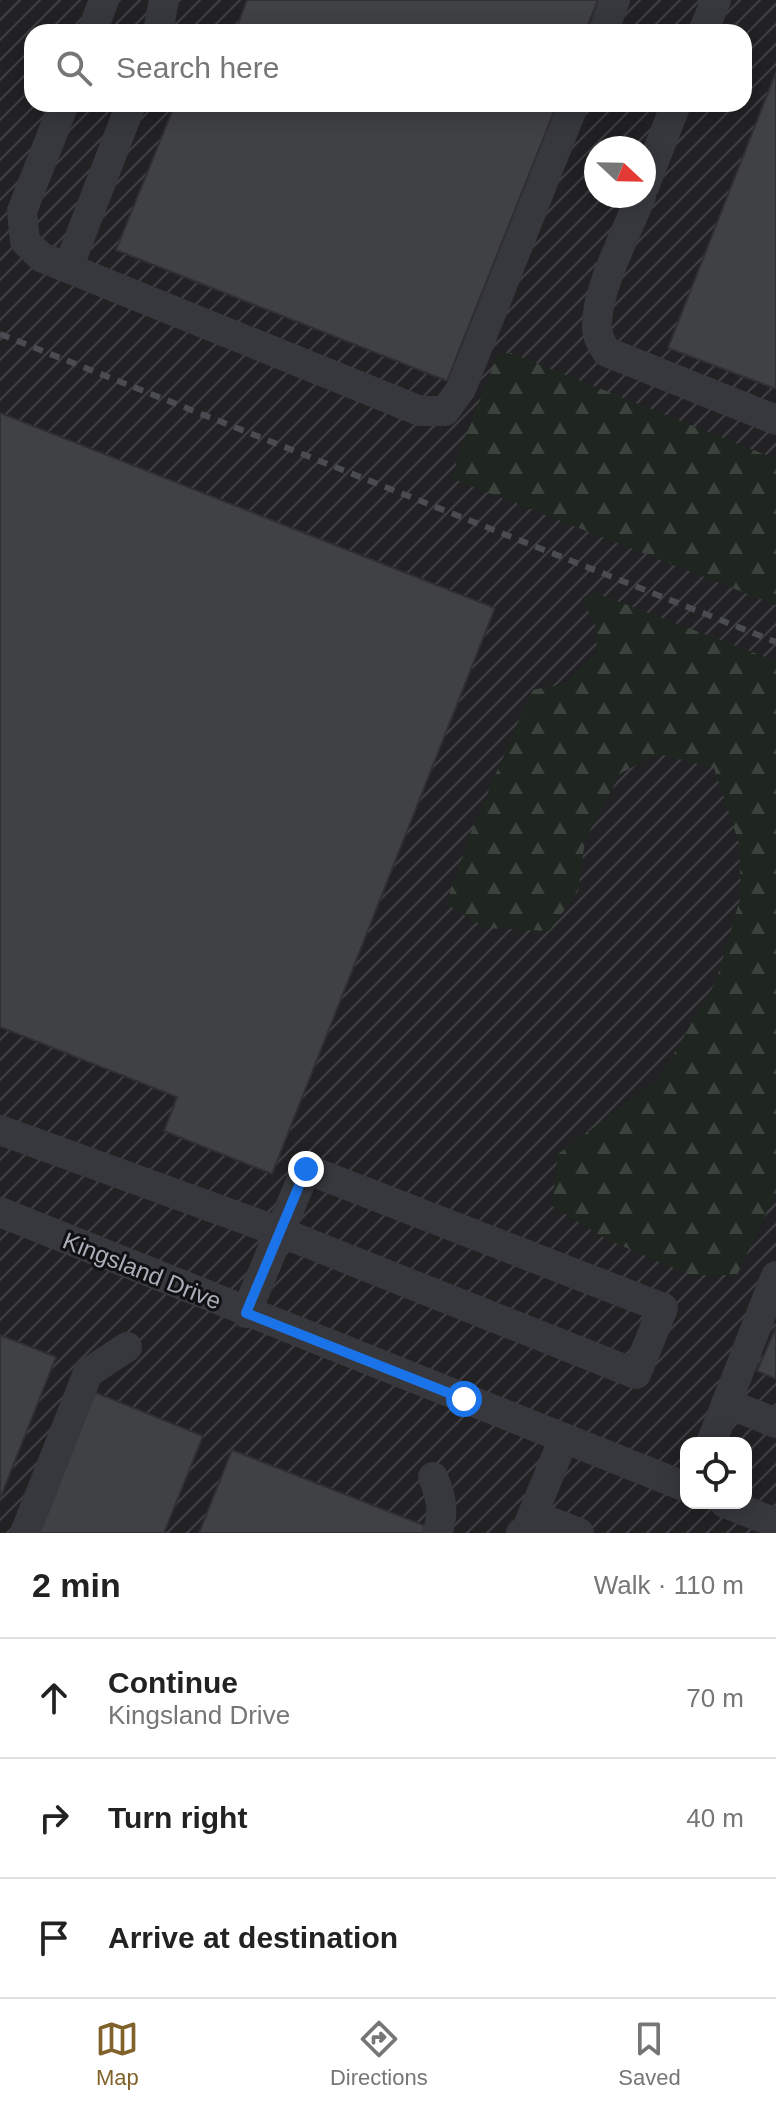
<!DOCTYPE html>
<html lang="en">
<head>
<meta charset="utf-8">
<style>
  :root { --surface:#fff; --page:#f6f6f6; --text:#222; --muted:#767676; --line:#e0e0e0; --accent:#80622a }
  body { margin:0; font-family:Helvetica,sans-serif; background:var(--page); color:var(--text) }
  .controls { position:absolute; right:24px; bottom:24px; display:grid; overflow:hidden; border-radius:16px; box-shadow:0 4px 20px #0003 }
  .controls button { width:72px; height:72px; display:grid; place-items:center; padding:0; border:0; border-bottom:2px solid var(--line); background:var(--surface); color:var(--text); font:40px sans-serif }
  .compass { position:absolute; left:584px; top:136px; width:72px; height:72px; border-radius:50%; background:var(--surface); box-shadow:0 4px 20px #0003; rotate:112deg }
  .stop { position:absolute; width:24px; height:24px; margin:-18px; border:6px solid #1a73e8; border-radius:50%; background:#fff }
  .stop.end { background:#1a73e8; border-color:#fff; box-shadow:0 2px 8px #0008 }
  .list { margin:0; padding:0; list-style:none }
  h2 { display:flex; justify-content:space-between; align-items:center; height:104px; margin:0; padding:0 32px; font-size:34px }
  h2 small { font-size:26px; font-weight:400; color:var(--muted) }
  .list li { display:grid; grid-template-columns:52px 1fr auto; gap:24px; align-items:center; box-sizing:border-box; height:120px; padding:0 32px; border-top:2px solid var(--line) }
  .list b { display:block; font-size:30px; white-space:nowrap }
  .list p { margin:0; font-size:26px; white-space:nowrap; color:var(--muted) }
  .list em { font-size:26px; font-style:normal; color:var(--muted) }
  .icon { flex:none; width:44px; height:44px; fill:none; stroke:currentColor; stroke-width:2; stroke-linecap:round; stroke-linejoin:round }
  .map { position:relative; flex:none; width:776px; height:1533px; overflow:hidden }
  .search { position:absolute; background:var(--surface); box-shadow:0 4px 20px #0003; left:24px; right:24px; top:24px; height:88px; display:flex; align-items:center; gap:20px; box-sizing:border-box; padding:0 28px; border-radius:24px; color:var(--muted); font-size:30px }
  .sheet { height:464px; background:var(--surface) }
  nav { display:flex; justify-content:space-around; align-items:center; box-sizing:border-box; height:112px; border-top:2px solid var(--line); background:var(--surface); font-size:22px; color:var(--muted) }
  nav a { display:grid; justify-items:center; gap:4px }
  nav .on { color:var(--accent) }
  .map>svg:first-child { display:block }
  .industrial { fill:url(#industrial-furrows); fill-rule:evenodd }
  .forest { fill:url(#forest-firs) }
  .building { fill:#404145; stroke:#303034; stroke-width:2 }
  .lines { fill:none; stroke-linecap:round; stroke-linejoin:round }
  .minor { stroke:#37383d; stroke-width:30 }
  .rail { stroke:#4a4c52; stroke-width:6; stroke-dasharray:10 8; stroke-linecap:butt }
  .route { stroke:#1a73e8; stroke-width:10 }
  .labels { text-anchor:middle; stroke-width:6; stroke-linejoin:round; paint-order:stroke }
  .street-label { font-size:24px; fill:#a8adb8; stroke:#111113 }
</style>
</head>
<body>
<div class="map">
<svg width="776" height="1533" viewBox="0 0 776 1533">
  <defs>
    <pattern id="industrial-furrows" width="10" height="10" patternUnits="userSpaceOnUse" patternTransform="scale(2)"><rect width="10" height="10" fill="#222225"/><path d="M-1 1l2-2M0 10L10 0M9 11l2-2" fill="none" stroke="#3f3f43"/></pattern>
    <pattern id="forest-firs" width="22" height="20" patternUnits="userSpaceOnUse" patternTransform="scale(2)"><rect width="22" height="20" fill="#1e261f"/><path d="M5 1l3.5 6h-7zM16 11l3.5 6h-7z" fill="#3c433d"/></pattern>
  </defs>
  <rect width="100%" height="100%" fill="#161618"/>
  <!-- industrial -->
  <path class="industrial" d="M 0,0 L 776,0 L 776,1533 L 0,1533 ZM 32,32 L 744,32 L 744,104 L 32,104 ZM 596,148 L 644,148 L 644,196 L 596,196 ZM 686,1443 L 746,1443 L 746,1503 L 686,1503 Z"/>
  <!-- forest -->
  <path class="forest" d="M 511,353 L 776,459 L 776,605 L 453,479 L 457,458 L 498,354 Z
    M 593,592 L 776,661 L 776,1192 L 737,1275 L 690,1275 L 606,1239 L 552,1206 L 558,1154 L 660,1078 L 716,981 L 741,896 L 739,843 L 714,768 L 659,754 L 621,773 L 585,840 L 578,891 L 549,931 L 486,928 L 446,904 L 473,827 L 532,690 L 565,684 L 597,652 L 596,627 L 582,598 Z"/>
  <!-- building -->
  <path class="building" d="M 247,0 L 598,0 L 585,32 L 235,32 Z
    M 776,72 L 776,389 L 668,348 Z
    M 175,104 L 557,104 L 447,381 L 116,250 Z
    M 0,413 L 495,608 L 272,1174 L 164,1131 L 177,1097 L 0,1027 Z
    M 776,1327 L 776,1379 L 757,1371 Z
    M 0,1335 L 56,1357 L 0,1499 Z
    M 92,1391 L 203,1436 L 164,1533 L 35,1533 Z
    M 232,1450 L 428,1527 L 426,1533 L 199,1533 Z"/>
  <g class="lines">
    <!-- minor -->
    <path class="minor" d="M 92,32 L 104,0
      M 158,32 L 164,0
      M 603,32 L 615,0
      M 703,32 L 716,0
      M 64,104 L 22,211 L 25,241 L 41,257 L 420,411 L 445,411 L 461,389 L 574,104
      M 644,187 L 676,104
      M 641,196 C 627,232 598,286 597,323 C 596,334 601,344 607,352 L 776,420
      M 68,268 L 131,104
      M 0,1130 L 280,1232 L 636,1374 L 663,1308 L 306,1169 L 246,1313
      M 0,1212 L 686,1487
      M 726,1403 L 776,1423
      M 711,1443 L 776,1276
      M 433,1477 C 441,1496 445,1513 437,1533
      M 725,1503 L 776,1523
      M 533,1515 L 579,1533
      M 25,1533 L 88,1373 L 127,1347
      M 521,1533 L 526,1531 L 564,1438"/>
    <!-- rail -->
    <path class="rail" d="M 0,334 L 776,642"/>
  </g>
  <g class="lines">
    <!-- route -->
    <path class="route" d="M 306,1169 L 246,1313 L 464,1399"/>
  </g>
  <g class="labels">
    <!-- street labels -->
    <g class="street-label">
      <text transform="translate(142 1271) rotate(22)" y="8">Kingsland Drive</text>
    </g>
  </g>
</svg>
<div class="controls">
<button><svg class="icon" aria-label="locate" viewBox="0 0 24 24"><circle cx="12" cy="12" r="6"/><path d="M12 2v4M12 18v4M2 12h4M18 12h4"/></svg></button>
</div>
<svg class="compass" viewBox="-18 -18 36 36"><path d="M0-13l5 13h-10z" fill="#e53935"/><path d="M0 13l5-13h-10z" fill="#767676"/></svg>
<div class="stop" style="left:464px;top:1399px"></div>
<div class="stop end" style="left:306px;top:1169px"></div>
<div class="search"><svg class="icon" aria-label="search" viewBox="0 0 24 24"><circle cx="10" cy="10" r="6"/><path d="M15 15l6 6"/></svg>Search here</div>
</div>
<section class="sheet">
<h2>2 min<small>Walk · 110 m</small></h2>
<ul class="list">
<li><svg class="icon" aria-label="ahead" viewBox="0 0 24 24"><path d="M12 20V5M6 11l6-6 6 6"/></svg><div><b>Continue</b><p>Kingsland Drive</p></div><em>70 m</em></li>
<li><svg class="icon" aria-label="right" viewBox="0 0 24 24"><path d="M7 20v-9h11M14 6l5 5-5 5"/></svg><div><b>Turn right</b></div><em>40 m</em></li>
<li><svg class="icon" aria-label="arrive" viewBox="0 0 24 24"><path d="M6 21V4h12l-3 4 3 4H6"/></svg><div><b>Arrive at destination</b></div></li>
</ul>
</section>
<nav>
<a class="on"><svg class="icon" aria-label="map" viewBox="0 0 24 24"><path d="M3 6l6-2 6 2 6-2v14l-6 2-6-2-6 2zM9 4v14M15 6v14"/></svg>Map</a>
<a><svg class="icon" aria-label="directions" viewBox="0 0 24 24"><path d="M12 3l9 9-9 9-9-9zM9 14v-3h6M13 9l2 2-2 2"/></svg>Directions</a>
<a><svg class="icon" aria-label="saved" viewBox="0 0 24 24"><path d="M7 4h10v16l-5-4-5 4z"/></svg>Saved</a>
</nav>
</body>
</html>
